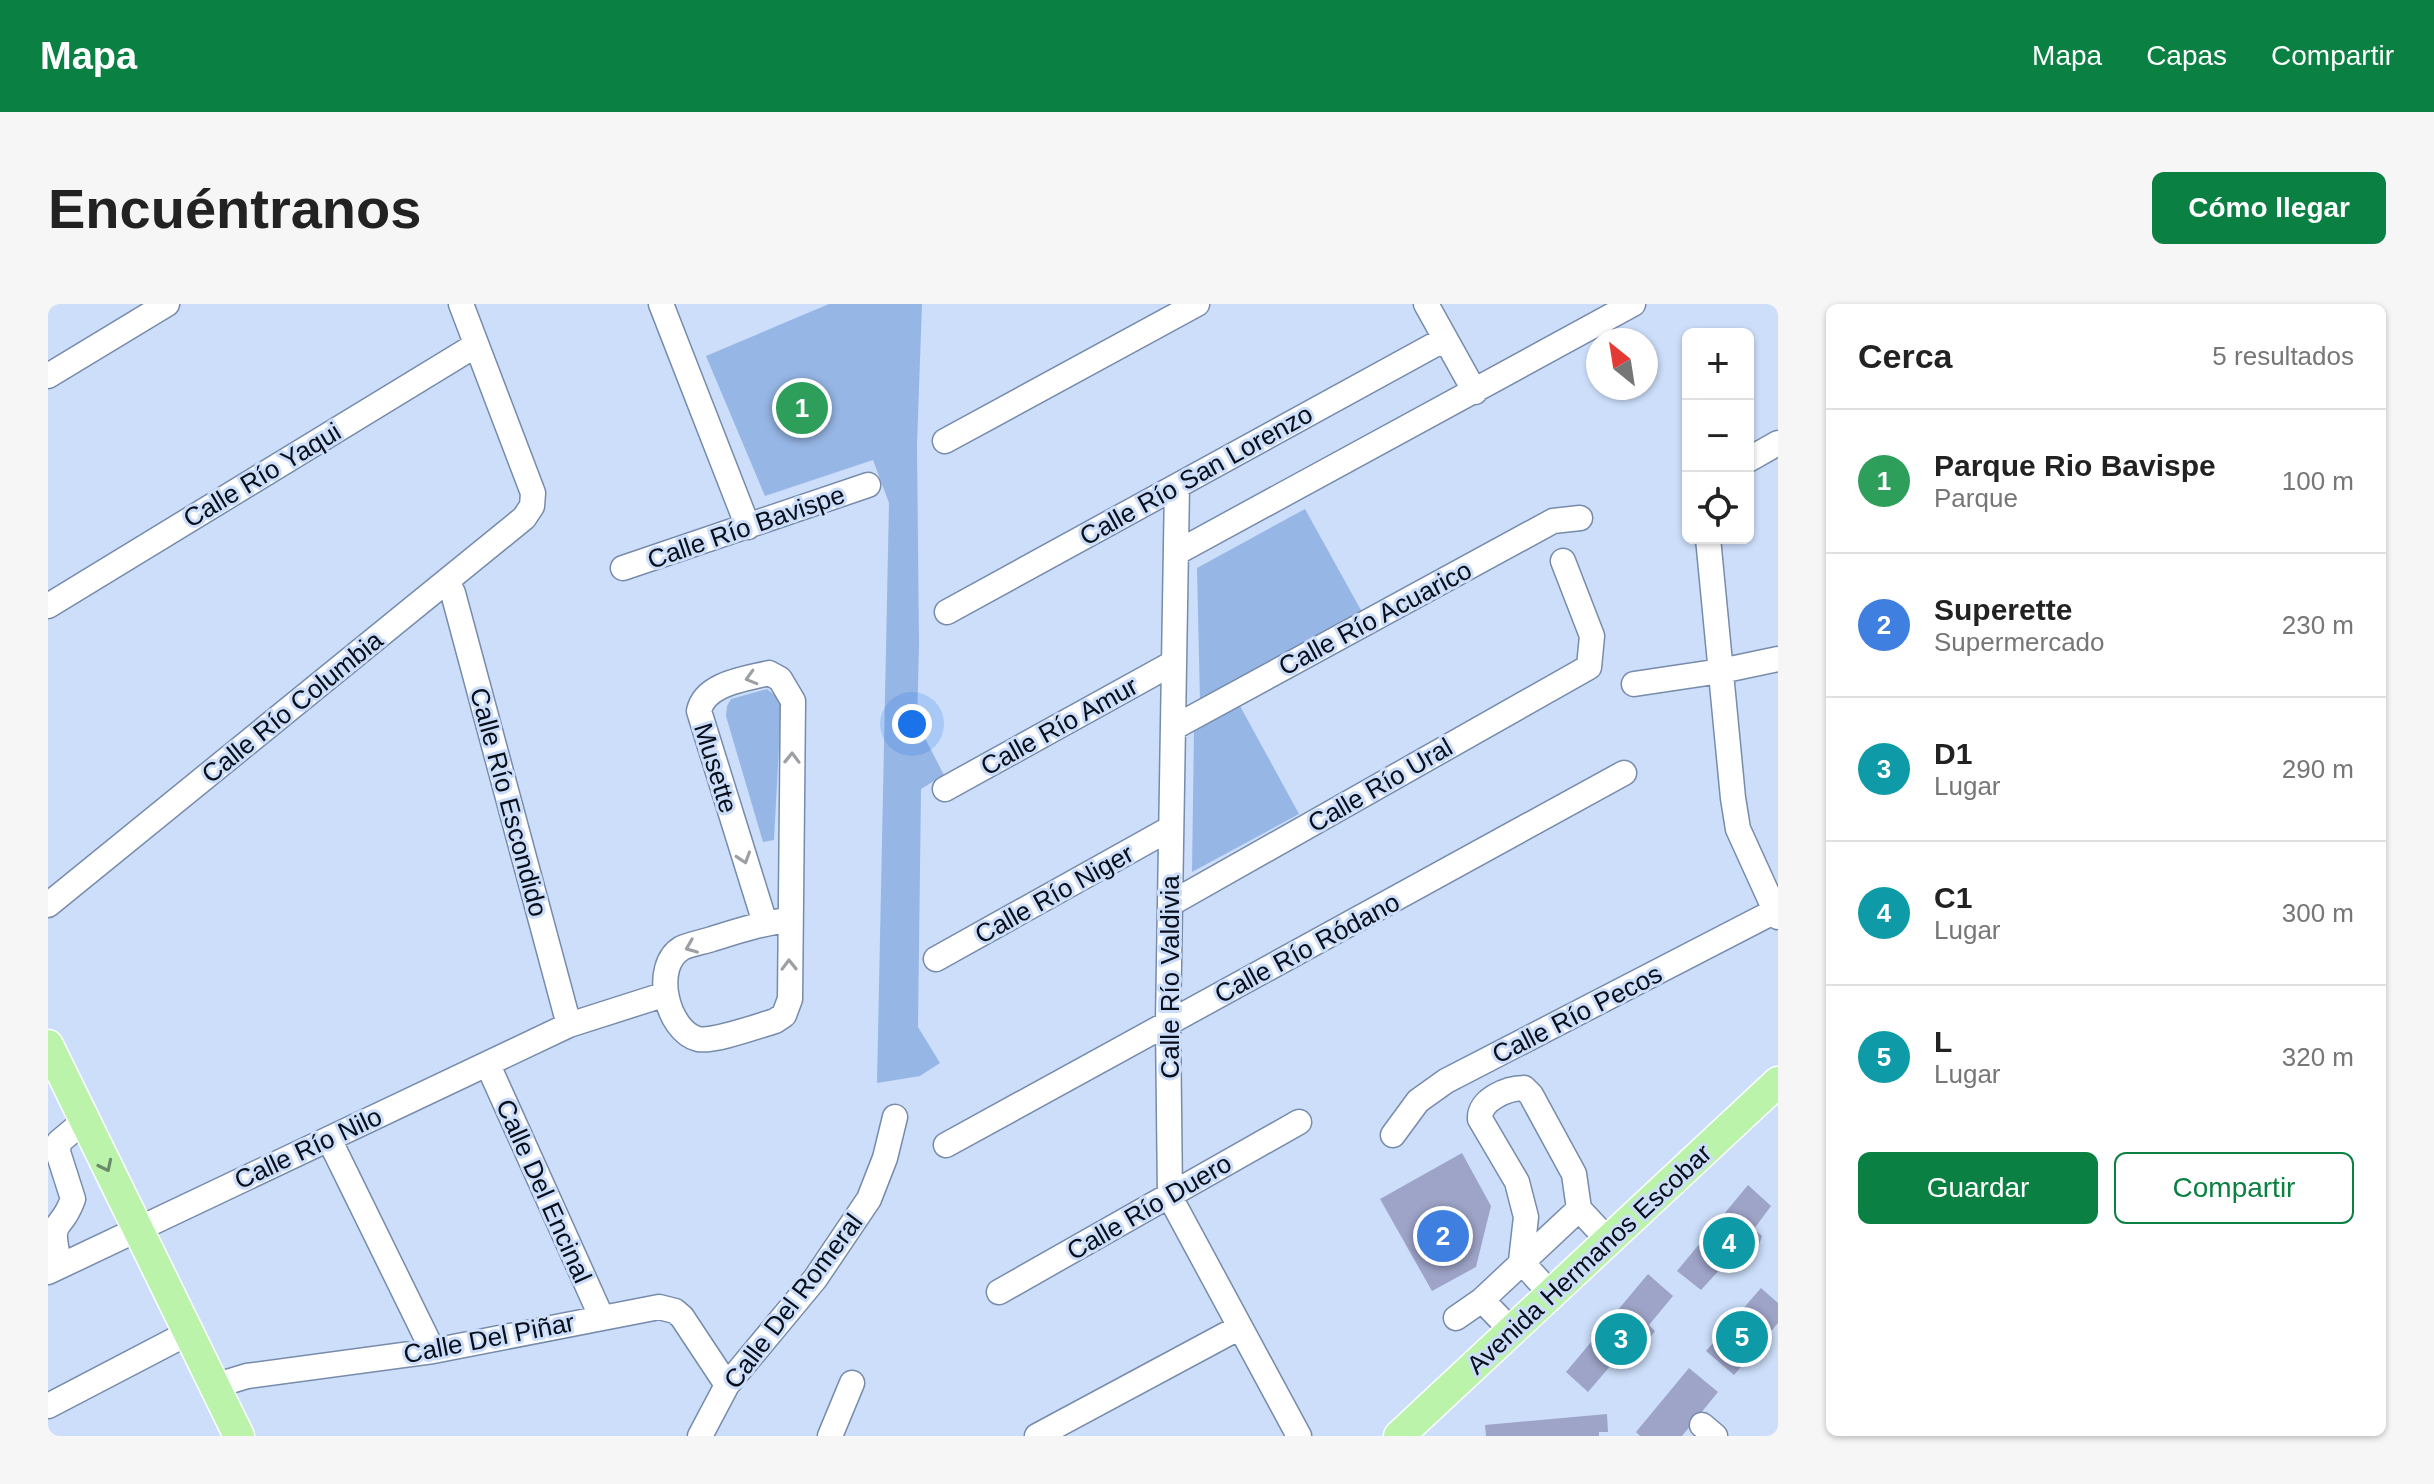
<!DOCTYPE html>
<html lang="es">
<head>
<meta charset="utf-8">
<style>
  :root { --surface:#fff; --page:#f6f6f6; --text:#222; --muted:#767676; --line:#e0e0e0; --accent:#0b8043 }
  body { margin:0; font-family:Arial,sans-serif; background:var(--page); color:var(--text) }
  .controls { position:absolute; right:24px; top:24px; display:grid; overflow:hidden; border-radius:12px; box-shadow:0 2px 6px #0004 }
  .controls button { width:72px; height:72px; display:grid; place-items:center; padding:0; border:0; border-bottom:2px solid var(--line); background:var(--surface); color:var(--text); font:40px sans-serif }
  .compass { position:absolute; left:1538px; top:24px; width:72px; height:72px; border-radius:50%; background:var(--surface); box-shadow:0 2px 6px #0004; rotate:330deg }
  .you { position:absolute; left:864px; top:420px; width:28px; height:28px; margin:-20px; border:6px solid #fff; border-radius:50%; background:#1a73e8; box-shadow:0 0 0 12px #1a73e833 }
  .badge { display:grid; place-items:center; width:52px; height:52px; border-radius:50%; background:var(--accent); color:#fff; font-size:26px; font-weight:700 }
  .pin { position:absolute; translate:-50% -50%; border:4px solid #fff; box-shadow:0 2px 8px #0006 }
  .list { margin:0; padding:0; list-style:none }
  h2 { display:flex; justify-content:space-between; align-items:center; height:104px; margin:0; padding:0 32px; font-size:34px }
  h2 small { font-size:26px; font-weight:400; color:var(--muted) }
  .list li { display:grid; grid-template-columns:52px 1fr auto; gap:24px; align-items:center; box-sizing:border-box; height:144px; padding:0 32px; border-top:2px solid var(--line) }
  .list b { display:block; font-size:30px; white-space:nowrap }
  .list p { margin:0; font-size:26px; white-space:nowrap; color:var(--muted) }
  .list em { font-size:26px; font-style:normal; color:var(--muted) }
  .actions { display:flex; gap:16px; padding:24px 32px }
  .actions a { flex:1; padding:18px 0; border:2px solid var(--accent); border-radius:12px; text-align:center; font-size:28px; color:var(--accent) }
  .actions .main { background:var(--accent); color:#fff }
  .icon { flex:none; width:44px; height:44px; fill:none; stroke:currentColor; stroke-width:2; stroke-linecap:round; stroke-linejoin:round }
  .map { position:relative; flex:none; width:1730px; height:1132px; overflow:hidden; border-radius:12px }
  header { display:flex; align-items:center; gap:48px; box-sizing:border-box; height:112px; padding:0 40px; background:var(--accent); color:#fff }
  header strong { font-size:38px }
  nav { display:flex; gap:44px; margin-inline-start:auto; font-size:28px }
  .intro { display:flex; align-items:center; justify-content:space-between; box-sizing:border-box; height:192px; padding:0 48px }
  h1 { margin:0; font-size:56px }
  .button { padding:20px 36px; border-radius:12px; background:var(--accent); color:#fff; font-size:28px; font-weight:700 }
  main { display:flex; gap:48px; padding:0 48px }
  aside { flex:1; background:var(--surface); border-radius:12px; box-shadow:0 2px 6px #0004 }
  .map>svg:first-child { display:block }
  .green { fill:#96b6e5 }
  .building { fill:#9ea4c8 }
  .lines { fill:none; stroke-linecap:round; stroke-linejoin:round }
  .minor-casing { stroke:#778bab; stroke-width:27 }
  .major-casing { stroke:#fff; stroke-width:33 }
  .minor { stroke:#fff; stroke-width:24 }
  .major { stroke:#bcf3ab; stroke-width:30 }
  .oneway { stroke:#9c9fa3 }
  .oneway2 { stroke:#6b8c6a }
  .labels { text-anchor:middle; stroke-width:6; stroke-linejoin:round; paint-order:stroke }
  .street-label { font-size:26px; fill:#080f1a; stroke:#ccdefa }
</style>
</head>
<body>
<header>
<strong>Mapa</strong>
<nav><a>Mapa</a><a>Capas</a><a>Compartir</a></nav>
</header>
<div class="intro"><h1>Encuéntranos</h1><a class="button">Cómo llegar</a></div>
<main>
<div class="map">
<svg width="1730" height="1132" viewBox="0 0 1730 1132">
  <rect width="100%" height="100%" fill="#ccdefa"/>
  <!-- green -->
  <path class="green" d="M 781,0 L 874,0 L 869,140 L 871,341 L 869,419 L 896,471 L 873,485 L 870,723 L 892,759 L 872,772 L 829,779 L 841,199 L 825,156 L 717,192 L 658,52 Z
    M 1257,205 L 1314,308 L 1152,397 L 1149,264 Z
    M 719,385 L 731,395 L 733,406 L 726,536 L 715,538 L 678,412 L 679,402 L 683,395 Z
    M 1192,402 L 1251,510 L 1144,568 L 1146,427 Z"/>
  <!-- building -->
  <path class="building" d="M 1414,849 L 1443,902 L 1428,963 L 1384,987 L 1332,895 Z
    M 1700,881 L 1723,902 L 1706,925 L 1714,932 L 1709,947 L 1683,969 L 1675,962 L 1653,986 L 1629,967 Z
    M 1600,970 L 1625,992 L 1601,1021 L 1607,1027 L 1587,1054 L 1579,1059 L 1570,1053 L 1540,1088 L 1518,1068 Z
    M 1713,984 L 1730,999 L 1730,1019 L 1686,1071 L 1658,1047 Z
    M 1641,1064 L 1670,1088 L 1634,1132 L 1592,1132 L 1588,1128 Z
    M 1559,1110 L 1560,1128 L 1551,1128 L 1551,1132 L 1438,1132 L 1437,1121 Z"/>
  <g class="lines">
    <!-- minor casing -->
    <g class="minor-casing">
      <path id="minor" d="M 613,0 L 700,223
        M 1378,0 L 1427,88
        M 0,72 L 119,0
        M 897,137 L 1149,0
        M 1700,156 L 1730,139
        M 1129,182 L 1120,719 L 1122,893 L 1251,1132
        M 1660,234 L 1685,494 L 1690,525 L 1730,613
        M 1128,249 L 1585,0
        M 575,264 L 820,181
        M 399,277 L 405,289 L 521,721
        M 0,302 L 428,41
        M 899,308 L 1397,35
        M 1586,380 L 1673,367 L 1730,355
        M 1125,424 L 1505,217 L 1532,214
        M 897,485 L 1125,359
        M 1122,600 L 1541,363 L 1544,332 L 1515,257
        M 0,601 L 476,214 L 484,202 L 485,189 L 413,0
        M 717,619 L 651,407 C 657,379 698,375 721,369 L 732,375 L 745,397 L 742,695 L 736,711 L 727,717 C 710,722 666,738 650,735 C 619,727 603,662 634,644 C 643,640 655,638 664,635 C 690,627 714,619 741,616
        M 888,655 L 1123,524
        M 440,761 L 553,1012
        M 1345,831 L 1370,797 L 1398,777 L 1727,607
        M 281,835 L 385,1047
        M 898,841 L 1576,469
        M 12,962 C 0,909 11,933 25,895 L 10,848 L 11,838 L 36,817
        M 0,968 L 521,721 L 618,690
        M 951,988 L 1251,818
        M 1502,989 L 1473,957 L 1478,913 L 1469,878 L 1432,815 C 1431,796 1459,784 1476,784 L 1483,791 L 1526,870 L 1531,905 L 1560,936
        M 1408,1014 L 1434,996
        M 1464,1027 L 1434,996 L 1531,905
        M 166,1082 L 199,1072 L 385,1047 L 611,1003 L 627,1007 L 634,1013 L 679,1081
        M 0,1102 L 140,1029
        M 1654,1121 L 1667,1132
        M 652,1132 L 679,1081 L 767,975 L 821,895 L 837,854 L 847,813
        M 782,1132 L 804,1079
        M 989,1132 L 1192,1023"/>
    </g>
    <!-- major casing -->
    <g class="major-casing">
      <path id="major" d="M 0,741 L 191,1132
        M 1351,1132 L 1730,778"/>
    </g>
    <!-- minor -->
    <use href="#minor" class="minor"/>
    <!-- major -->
    <use href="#major" class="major"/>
  </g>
  <!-- one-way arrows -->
  <defs><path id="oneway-chevron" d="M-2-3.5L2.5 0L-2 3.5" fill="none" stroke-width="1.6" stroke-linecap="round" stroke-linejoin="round" transform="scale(2)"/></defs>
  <g class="oneway">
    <use href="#oneway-chevron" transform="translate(703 374) rotate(164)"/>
    <use href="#oneway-chevron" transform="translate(744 454) rotate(-89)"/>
    <use href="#oneway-chevron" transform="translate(696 554) rotate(72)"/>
    <use href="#oneway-chevron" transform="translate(643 643) rotate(158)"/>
    <use href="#oneway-chevron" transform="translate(741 661) rotate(-91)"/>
  </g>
  <use class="oneway2" href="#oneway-chevron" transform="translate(58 862) rotate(64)"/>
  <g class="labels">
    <!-- street labels -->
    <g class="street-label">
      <text transform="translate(214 171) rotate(-31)" y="9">Calle Río Yaqui</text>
      <text transform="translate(1148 171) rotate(-29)" y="9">Calle Río San Lorenzo</text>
      <text transform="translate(698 223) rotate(-19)" y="9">Calle Río Bavispe</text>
      <text transform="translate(1327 314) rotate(-28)" y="9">Calle Río Acuarico</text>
      <text transform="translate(244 403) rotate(-39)" y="9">Calle Río Columbia</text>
      <text transform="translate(1011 422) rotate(-29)" y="9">Calle Río Amur</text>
      <text transform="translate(668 464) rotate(73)" y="9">Musette</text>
      <text transform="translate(1332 481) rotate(-30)" y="9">Calle Río Ural</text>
      <text transform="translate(461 498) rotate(75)" y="9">Calle Río Escondido</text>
      <text transform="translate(1006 590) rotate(-29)" y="9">Calle Río Niger</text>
      <text transform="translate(1259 644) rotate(-28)" y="9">Calle Río Ródano</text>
      <text transform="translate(1122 673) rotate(-90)" y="9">Calle Río Valdivia</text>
      <text transform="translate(1529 710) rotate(-27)" y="9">Calle Río Pecos</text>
      <text transform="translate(260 844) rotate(-25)" y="9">Calle Río Nilo</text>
      <text transform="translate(496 887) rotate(66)" y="9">Calle Del Encinal</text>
      <text transform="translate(1101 903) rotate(-30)" y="9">Calle Río Duero</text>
      <text transform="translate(1541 955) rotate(-43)" y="9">Avenida Hermanos Escobar</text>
      <text transform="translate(745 997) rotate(-53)" y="9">Calle Del Romeral</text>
      <text transform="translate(441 1034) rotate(-11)" y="9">Calle Del Piñar</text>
    </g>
  </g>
</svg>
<div class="controls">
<button>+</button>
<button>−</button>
<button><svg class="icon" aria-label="locate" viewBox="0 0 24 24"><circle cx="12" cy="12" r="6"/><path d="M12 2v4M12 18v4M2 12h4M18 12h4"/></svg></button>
</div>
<svg class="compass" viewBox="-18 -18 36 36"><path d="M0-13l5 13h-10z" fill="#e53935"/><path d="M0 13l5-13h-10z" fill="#767676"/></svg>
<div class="you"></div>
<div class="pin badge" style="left:754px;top:104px;background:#2e9e5b">1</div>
<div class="pin badge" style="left:1395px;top:932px;background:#3f7fe0">2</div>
<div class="pin badge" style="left:1573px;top:1035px;background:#0f9aa8">3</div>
<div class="pin badge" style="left:1681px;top:939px;background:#0f9aa8">4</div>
<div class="pin badge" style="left:1694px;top:1033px;background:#0f9aa8">5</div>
</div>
<aside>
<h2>Cerca<small>5 resultados</small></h2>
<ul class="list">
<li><span class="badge" style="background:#2e9e5b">1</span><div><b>Parque Rio Bavispe</b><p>Parque</p></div><em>100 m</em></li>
<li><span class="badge" style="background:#3f7fe0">2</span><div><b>Superette</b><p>Supermercado</p></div><em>230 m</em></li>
<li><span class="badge" style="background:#0f9aa8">3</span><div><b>D1</b><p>Lugar</p></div><em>290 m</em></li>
<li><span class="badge" style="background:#0f9aa8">4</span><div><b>C1</b><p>Lugar</p></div><em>300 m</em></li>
<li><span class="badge" style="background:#0f9aa8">5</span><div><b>L</b><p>Lugar</p></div><em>320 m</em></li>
</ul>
<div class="actions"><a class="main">Guardar</a><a>Compartir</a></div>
</aside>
</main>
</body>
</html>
